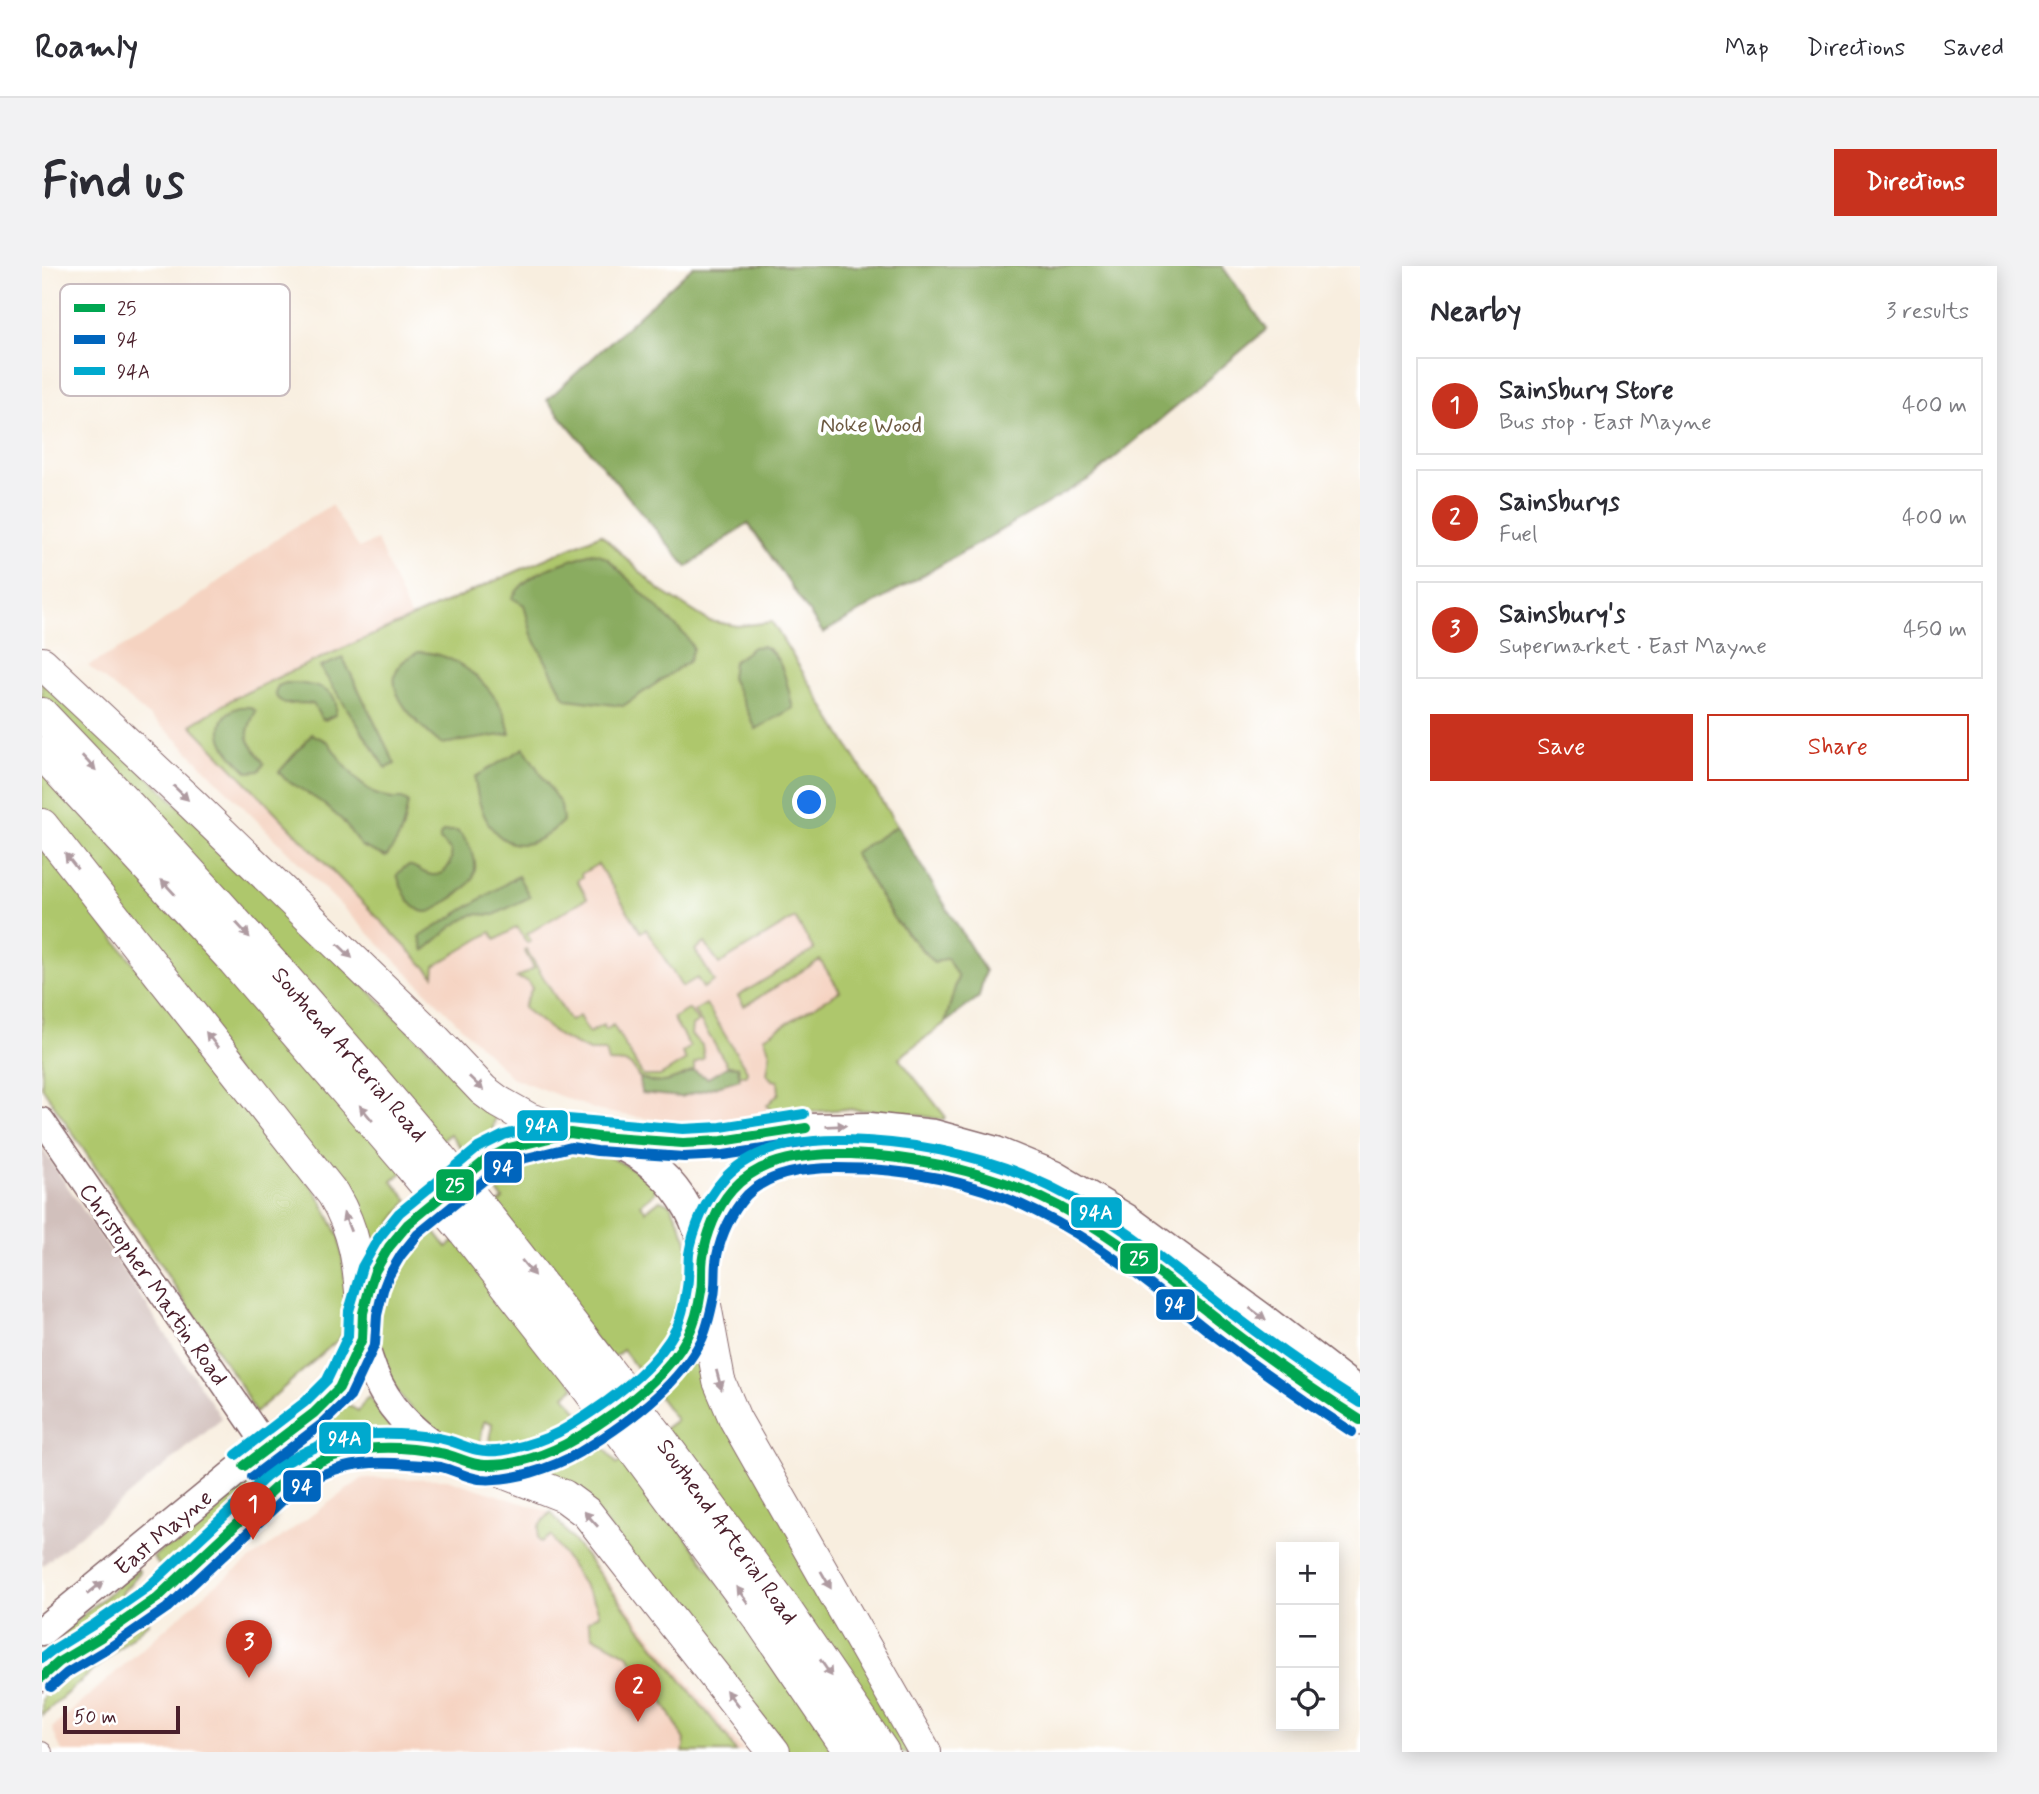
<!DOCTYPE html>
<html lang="en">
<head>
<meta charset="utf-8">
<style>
  :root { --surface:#fff; --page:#f2f2f3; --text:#2b2b33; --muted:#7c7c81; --line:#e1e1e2; --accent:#c8321e }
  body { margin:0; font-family:Mynerve,sans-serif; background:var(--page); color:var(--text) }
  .controls { position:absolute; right:21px; bottom:21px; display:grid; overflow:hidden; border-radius:0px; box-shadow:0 4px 18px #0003 }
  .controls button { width:63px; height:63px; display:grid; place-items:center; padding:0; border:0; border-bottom:2px solid var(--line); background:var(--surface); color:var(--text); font:35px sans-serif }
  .scale { position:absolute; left:21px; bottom:18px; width:117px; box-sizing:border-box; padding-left:7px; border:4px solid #4a1f2b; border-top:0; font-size:19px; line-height:24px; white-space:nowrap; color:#4a1f2b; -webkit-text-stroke:5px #fff; paint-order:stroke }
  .you { position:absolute; left:768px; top:537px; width:24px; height:24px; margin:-18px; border:5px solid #fff; border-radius:50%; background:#1a73e8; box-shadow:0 0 0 10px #1a73e833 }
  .badge { display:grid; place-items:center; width:46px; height:46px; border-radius:50%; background:var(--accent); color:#fff; font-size:23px; font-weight:700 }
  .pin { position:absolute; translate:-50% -58px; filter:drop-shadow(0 2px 4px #0008) }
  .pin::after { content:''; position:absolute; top:37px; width:24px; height:21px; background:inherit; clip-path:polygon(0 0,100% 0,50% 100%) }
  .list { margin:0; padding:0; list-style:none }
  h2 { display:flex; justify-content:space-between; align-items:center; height:91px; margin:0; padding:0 28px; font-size:30px }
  h2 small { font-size:23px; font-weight:400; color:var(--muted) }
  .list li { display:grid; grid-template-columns:46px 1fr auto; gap:21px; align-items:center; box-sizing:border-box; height:98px; margin:0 14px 14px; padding:0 14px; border:2px solid var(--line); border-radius:0px }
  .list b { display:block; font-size:26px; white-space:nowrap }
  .list p { margin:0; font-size:23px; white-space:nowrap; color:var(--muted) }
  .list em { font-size:23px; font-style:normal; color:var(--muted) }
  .actions { display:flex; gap:14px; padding:21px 28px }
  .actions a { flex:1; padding:16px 0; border:2px solid var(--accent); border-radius:0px; text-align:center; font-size:24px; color:var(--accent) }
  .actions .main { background:var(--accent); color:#fff }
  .icon { flex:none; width:38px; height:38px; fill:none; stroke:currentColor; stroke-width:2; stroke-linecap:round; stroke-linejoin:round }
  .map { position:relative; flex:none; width:1318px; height:1486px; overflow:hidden; border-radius:0px }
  header { display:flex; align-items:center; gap:42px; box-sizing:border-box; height:98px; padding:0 35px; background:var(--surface); border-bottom:2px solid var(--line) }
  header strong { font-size:33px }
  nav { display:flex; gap:38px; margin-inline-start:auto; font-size:24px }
  .intro { display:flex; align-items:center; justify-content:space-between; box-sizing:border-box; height:168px; padding:0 42px }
  h1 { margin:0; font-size:49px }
  .button { padding:18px 32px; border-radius:0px; background:var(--accent); color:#fff; font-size:24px; font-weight:700 }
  main { display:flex; gap:42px; padding:0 42px }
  aside { flex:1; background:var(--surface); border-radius:0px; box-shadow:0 4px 18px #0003 }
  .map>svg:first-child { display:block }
  .built { fill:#f5d3c1 }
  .industrial { fill:#d1c0bc }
  .green { fill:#aec76c; stroke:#7c734c; stroke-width:2 }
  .forest { fill:#8aac60; stroke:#6a6646; stroke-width:2 }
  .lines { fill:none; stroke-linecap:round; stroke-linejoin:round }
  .street-casing { stroke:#87676a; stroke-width:20 }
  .secondary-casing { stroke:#87676a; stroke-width:27 }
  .primary-casing { stroke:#87676a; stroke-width:31 }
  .highway-casing { stroke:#87676a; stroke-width:34 }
  .street { stroke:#fff; stroke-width:18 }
  .secondary { stroke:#fff; stroke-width:24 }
  .primary { stroke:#fff; stroke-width:28 }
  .highway { stroke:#fff; stroke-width:32 }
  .highway-bridge-casing { stroke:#87676a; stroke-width:34; stroke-linecap:butt }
  .highway-bridge { stroke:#fff; stroke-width:32 }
  .bus-1-casing { stroke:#fff; stroke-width:16 }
  .bus-2-casing { stroke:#fff; stroke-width:16 }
  .bus-3-casing { stroke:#fff; stroke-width:16 }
  .bus-1 { stroke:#00a651; stroke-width:10 }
  .bus-2 { stroke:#0065bd; stroke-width:10 }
  .bus-3 { stroke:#00a9ce; stroke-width:10 }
  .oneway { fill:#ae9aa0 }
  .labels { text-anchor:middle; stroke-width:7; stroke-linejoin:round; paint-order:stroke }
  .park-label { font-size:23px; fill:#6d5a42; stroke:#fff }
  .street-label { font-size:23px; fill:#4a1f2b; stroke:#fff }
  .key { fill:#fff; stroke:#c9bcbf; stroke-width:2 }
  .key-label { font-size:19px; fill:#4a1f2b }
  .line-badge { stroke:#fff; stroke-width:2.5 }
  .badge-label { font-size:19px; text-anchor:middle; font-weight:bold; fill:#fff }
</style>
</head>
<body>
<header>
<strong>Roamly</strong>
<nav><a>Map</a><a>Directions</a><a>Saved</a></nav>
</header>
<div class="intro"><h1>Find us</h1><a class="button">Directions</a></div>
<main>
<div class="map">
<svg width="1318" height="1486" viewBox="0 0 1318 1486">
  <rect width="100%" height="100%" fill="#fff"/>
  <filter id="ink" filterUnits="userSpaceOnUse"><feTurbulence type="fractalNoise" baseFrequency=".0143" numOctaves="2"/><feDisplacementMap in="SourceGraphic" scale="14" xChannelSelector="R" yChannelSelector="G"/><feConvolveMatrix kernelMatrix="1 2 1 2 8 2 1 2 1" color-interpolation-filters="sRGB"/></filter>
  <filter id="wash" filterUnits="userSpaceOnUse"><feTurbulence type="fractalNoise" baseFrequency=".00686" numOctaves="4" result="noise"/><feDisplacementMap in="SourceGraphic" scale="28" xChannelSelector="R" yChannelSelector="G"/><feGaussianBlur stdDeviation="1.57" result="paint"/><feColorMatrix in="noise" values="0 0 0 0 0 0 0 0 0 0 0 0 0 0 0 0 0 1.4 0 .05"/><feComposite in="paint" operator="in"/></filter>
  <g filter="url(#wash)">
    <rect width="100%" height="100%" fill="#f8eedf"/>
    <!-- built -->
    <path class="built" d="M 289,239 L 317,282 L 335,274 L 369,353 L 559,268 L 616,323 L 667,355 L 696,360 L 730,356 L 943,705 L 937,731 L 857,792 L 903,850 L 902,854 L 864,847 L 804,843 L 674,854 L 637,855 L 600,852 L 557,845 L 469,811 L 131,470 L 46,400 L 101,370 L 246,265 Z
      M 321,1212 L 405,1213 L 511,1247 L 702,1486 L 20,1486 L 10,1462 L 172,1320 Z"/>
    <!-- industrial -->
    <path class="industrial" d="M 0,882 L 180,1153 L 0,1300 Z"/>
    <!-- green -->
    <path class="green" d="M 559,268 L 616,323 L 667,355 L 696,360 L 730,356 L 855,560 L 812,587 L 852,653 L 892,697 L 905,692 L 916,711 L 903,757 L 857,792 L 903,850 L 902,854 L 864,847 L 804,843 L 732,849 L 725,839 L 737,827 L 736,815 L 730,814 L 725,808 L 728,787 L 722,771 L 798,725 L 778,694 L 702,740 L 696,730 L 772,684 L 753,652 L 677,698 L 663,677 L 653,684 L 672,715 L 661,722 L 655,712 L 640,721 L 604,663 L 599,666 L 556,598 L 539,608 L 540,611 L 535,614 L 545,632 L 485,668 L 489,675 L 485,677 L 475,661 L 454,674 L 449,666 L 393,700 L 392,710 L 149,459 L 191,433 L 243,408 Z
      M 0,407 L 454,848 L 449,870 L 424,888 L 408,868 L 396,877 L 0,436 Z
      M 0,500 L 362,905 L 350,915 L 366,934 L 328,988 L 0,545 Z
      M 0,582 L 275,927 L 298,972 L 305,1032 L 304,1056 L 298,1072 L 213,1147 L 199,1120 L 0,821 Z
      M 484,683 L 528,755 L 537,750 L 547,767 L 561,759 L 564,764 L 571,759 L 601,810 L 618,810 L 644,794 L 640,787 L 648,781 L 631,752 L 647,743 L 656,756 L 650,760 L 649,769 L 660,779 L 662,792 L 652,798 L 652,805 C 637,811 614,825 598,812 C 595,810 594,806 592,803 C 584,794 576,797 566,796 L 563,785 L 547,785 L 518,771 L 481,742 L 490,722 L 485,715 L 475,712 L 492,702 L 482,684 Z
      M 664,738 L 705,805 L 704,809 L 697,809 L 696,801 L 686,800 L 652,745 Z
      M 512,882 C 555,882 580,893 613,919 L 613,927 L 599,938 L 604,945 L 618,934 L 628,938 C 636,952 643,966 647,983 C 654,1012 641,1061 622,1085 C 615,1093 607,1101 599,1108 L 581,1084 L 569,1093 L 450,943 L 461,933 L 446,915 L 464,902 L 479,895 L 478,890 Z
      M 386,957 L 405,981 L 417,972 L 533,1121 L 523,1129 L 541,1153 C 532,1159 522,1167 512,1171 C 492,1179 471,1182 450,1182 L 448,1178 L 450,1157 L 442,1155 L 438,1176 L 432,1179 C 420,1176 408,1172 397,1166 C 333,1126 318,1047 359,984 C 366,974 377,966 386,957 Z
      M 653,1083 L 658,1083 L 875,1486 L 851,1486 L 622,1163 L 634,1154 L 614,1127 Z
      M 328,1131 L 352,1164 L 350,1172 L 319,1173 L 103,1325 L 120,1303 L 111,1291 L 232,1191 L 280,1160 L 303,1137 L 316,1145 L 324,1133 Z
      M 555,1172 L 575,1198 L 586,1190 L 798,1486 L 742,1486 L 555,1247 L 485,1206 Z
      M 509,1246 C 568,1321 625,1398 685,1471 L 694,1486 L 641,1486 L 643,1474 L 615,1425 L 586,1389 L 551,1370 L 546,1355 L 557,1348 L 554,1338 L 509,1270 L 499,1276 L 496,1272 L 497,1260 Z
      M 96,1303 L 98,1306 L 80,1327 L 90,1339 L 54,1362 L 0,1391 L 0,1383 Z
      M 104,1353 L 107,1356 L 0,1449 L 0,1433 L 10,1414 Z"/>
    <!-- forest -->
    <path class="forest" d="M 651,0 L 1180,0 L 1225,63 L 1049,212 L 781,367 L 706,257 L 645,301 L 505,134 Z
      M 549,287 L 557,288 L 566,293 L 644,370 L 651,382 L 647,395 L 581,440 L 525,433 L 521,428 L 490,369 L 482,339 L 470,332 C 486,304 520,298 549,287 Z
      M 721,380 C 743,391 745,421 751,442 L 714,463 L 689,412 L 691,396 L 711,381 Z
      M 376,386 C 413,386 446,415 462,447 C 465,453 466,461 468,468 L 399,478 C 381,463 337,425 358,399 C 362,393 370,390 376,386 Z
      M 301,392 L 353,498 L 344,502 L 278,401 Z
      M 243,417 C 262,417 302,420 293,449 L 283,454 L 279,452 L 271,438 L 263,437 L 243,438 L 235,432 L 233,426 L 236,420 Z
      M 198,441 L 208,441 L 214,445 C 198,476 208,473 222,498 L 217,505 L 206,506 C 193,493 172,476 181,454 C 184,447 191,443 198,441 Z
      M 270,468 L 286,476 L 300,496 L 317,516 L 333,528 L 350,533 L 360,533 L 366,536 C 362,561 360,571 344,591 L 319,580 L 300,554 L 279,536 L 243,513 L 237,506 Z
      M 482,482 L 519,539 L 521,555 C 473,605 437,566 433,511 Z
      M 855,560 L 943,705 L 937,731 L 903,757 L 916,711 L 905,692 L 892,697 L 852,653 L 812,587 Z
      M 408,565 L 415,565 C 430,578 441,602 426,619 C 420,626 412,631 404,636 C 397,641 388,649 379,645 C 367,640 359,621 355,609 C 370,589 374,607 390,609 C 404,610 411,596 409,585 L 398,574 L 398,570 L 401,566 Z
      M 476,610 L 488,631 L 452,649 L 432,648 L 411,660 L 382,685 L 378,671 Z
      M 686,800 L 696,801 L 698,813 L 639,831 L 599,827 L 598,812 C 621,821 631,814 652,805 L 666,812 Z"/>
  </g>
  <g filter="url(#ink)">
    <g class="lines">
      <!-- street casing -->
      <g class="street-casing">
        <path id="street" d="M 0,1485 L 1,1486"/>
      </g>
      <!-- secondary casing -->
      <g class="secondary-casing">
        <path id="secondary" d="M 0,854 L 225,1181"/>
      </g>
      <!-- primary casing -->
      <g class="primary-casing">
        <path id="primary" d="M 528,867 C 593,871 653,923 661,989 C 663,1014 657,1044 648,1067 C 634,1104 554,1164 518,1181 C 500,1190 462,1200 442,1199 C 422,1198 404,1187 389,1177 C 358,1155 338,1129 327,1094 C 325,1087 321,1080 320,1074 C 316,1047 330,1005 345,983 C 361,960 384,942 405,924 C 424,909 443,892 466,882 C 485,874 507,871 528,867 Z
          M 573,873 L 658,877 L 764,862 L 828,861 L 892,868 L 954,885 L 1012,909 L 1086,953 L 1221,1052 L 1318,1127
          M 661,989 C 667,973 671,955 679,940 C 705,893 762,887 810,888 C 926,890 1016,933 1108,1001 C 1142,1026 1174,1054 1208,1079 C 1244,1105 1281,1130 1318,1154
          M 0,1365 L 201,1200 L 283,1138 L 297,1122 L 320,1073
          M 0,1411 L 17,1396 L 59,1371 L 115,1332 L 233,1222 C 288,1174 334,1179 402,1188"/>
      </g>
      <!-- highway casing -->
      <g class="highway-casing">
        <path id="highway" d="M 0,397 L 150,538 L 387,767 L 441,824 L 457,836 L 487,853 L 528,867
          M 0,448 C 135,588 264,733 390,882
          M 0,487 L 192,695 L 368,900
          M 0,559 L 291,928 C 315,968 317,1001 321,1047
          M 444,948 L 562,1099
          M 423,966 L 540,1115
          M 660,1023 L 677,1115 L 693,1153 L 883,1486
          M 615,1168 L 742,1341 L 841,1486
          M 593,1185 L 718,1354 L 808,1486
          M 443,1199 L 522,1230 L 545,1247 L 732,1486"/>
      </g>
      <!-- street -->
      <use href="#street" class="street"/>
      <!-- secondary -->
      <use href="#secondary" class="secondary"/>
      <!-- primary -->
      <use href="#primary" class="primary"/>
      <!-- highway -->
      <use href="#highway" class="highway"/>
      <!-- highway-bridge casing -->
      <g class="highway-bridge-casing">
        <path id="highway-bridge" d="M 390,882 L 444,948
          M 368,900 L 423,966
          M 562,1099 L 615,1168
          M 540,1115 L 593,1185"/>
      </g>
      <!-- highway-bridge -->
      <use href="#highway-bridge" class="highway-bridge"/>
      <!-- bus-1 casing -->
      <g class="bus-1-casing">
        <path id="bus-1" d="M 202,1200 L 272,1147 L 297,1122 L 320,1073 L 321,1047 L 328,1020 L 333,1005 L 347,981 L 366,958 L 444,894 L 467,882 L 528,867 L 556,871 L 641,877 L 680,875 L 764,862
          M 0,1411 L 17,1396 L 59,1371 L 115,1332 L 233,1222 C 285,1182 334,1175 398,1187 C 413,1189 427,1199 443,1199 C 473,1200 508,1188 533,1173 C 575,1148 623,1114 646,1070 C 653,1056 657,1040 659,1025 C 661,1014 659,1002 661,991 C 664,969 675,941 690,924 C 719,891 768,887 809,888 C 874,891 938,904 998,931 C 1065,962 1122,1012 1180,1057 C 1225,1092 1271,1124 1318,1154"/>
      </g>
      <!-- bus-2 casing -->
      <g class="bus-2-casing">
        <path id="bus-2" d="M 210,1211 L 280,1158 L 308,1131 L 333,1078 L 335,1049 L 341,1024 L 346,1011 L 359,989 L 376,968 L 452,906 L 472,895 L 529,881 L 555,885 L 642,891 L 682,889 L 766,876
          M 9,1421 L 25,1407 L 67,1382 L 125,1342 L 242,1233 C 282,1201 315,1193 366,1198 C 377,1199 388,1199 399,1201 C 412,1204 423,1211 437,1213 C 469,1216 511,1202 538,1186 C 583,1159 635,1122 659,1075 C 666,1061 669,1045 672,1030 C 674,1019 673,1008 674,997 C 676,977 686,953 699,936 C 720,907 762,902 795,902 C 864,902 933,915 995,946 C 1059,977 1114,1023 1169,1067 C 1215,1102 1262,1135 1310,1166"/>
      </g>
      <!-- bus-3 casing -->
      <g class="bus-3-casing">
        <path id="bus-3" d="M 194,1189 L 263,1136 L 285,1114 L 306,1070 L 307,1045 L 320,1001 L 336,973 L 357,947 L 436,882 L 462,869 L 526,853 L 641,863 L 679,861 L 762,848
          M 0,1392 L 9,1385 L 51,1359 L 106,1321 L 224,1211 C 280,1167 328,1162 396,1172 C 410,1174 422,1181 435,1184 C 460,1190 505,1174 526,1161 C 564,1138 615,1102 635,1061 C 640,1050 643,1035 645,1022 C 647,1011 646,1000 647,988 C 651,964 663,934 680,915 C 710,880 760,873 804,874 C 874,876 945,890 1007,920 C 1073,952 1128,999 1185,1044 C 1228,1077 1272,1108 1318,1137"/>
      </g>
      <!-- bus-1 -->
      <use href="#bus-1" class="bus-1"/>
      <!-- bus-2 -->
      <use href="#bus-2" class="bus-2"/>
      <!-- bus-3 -->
      <use href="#bus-3" class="bus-3"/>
    </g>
    <!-- one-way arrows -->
    <defs><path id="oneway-solid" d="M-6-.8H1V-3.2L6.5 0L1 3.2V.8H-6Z" transform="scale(1.75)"/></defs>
    <g class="oneway">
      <use href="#oneway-solid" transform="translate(47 497) rotate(47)"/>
      <use href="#oneway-solid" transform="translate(139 527) rotate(44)"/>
      <use href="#oneway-solid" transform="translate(29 595) rotate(-128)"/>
      <use href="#oneway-solid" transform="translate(126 621) rotate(-133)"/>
      <use href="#oneway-solid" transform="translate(201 664) rotate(48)"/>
      <use href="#oneway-solid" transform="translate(303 685) rotate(44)"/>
      <use href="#oneway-solid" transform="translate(170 774) rotate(-128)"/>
      <use href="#oneway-solid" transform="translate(434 817) rotate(44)"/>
      <use href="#oneway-solid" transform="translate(324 847) rotate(-130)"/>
      <use href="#oneway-solid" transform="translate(794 860) rotate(-2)"/>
      <use href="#oneway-solid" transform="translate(305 956) rotate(-111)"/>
      <use href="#oneway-solid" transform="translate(486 1002) rotate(51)"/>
      <use href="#oneway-solid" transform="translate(1216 1048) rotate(36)"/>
      <use href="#oneway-solid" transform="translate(677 1114) rotate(75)"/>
      <use href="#oneway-solid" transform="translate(549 1253) rotate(-132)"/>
      <use href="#oneway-solid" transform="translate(784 1314) rotate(60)"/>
      <use href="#oneway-solid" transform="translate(53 1322) rotate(-39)"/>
      <use href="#oneway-solid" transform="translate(700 1329) rotate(-126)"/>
      <use href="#oneway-solid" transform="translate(784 1402) rotate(55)"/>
      <use href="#oneway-solid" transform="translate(690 1432) rotate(-128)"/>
    </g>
  </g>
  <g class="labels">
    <!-- park labels -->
    <g class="park-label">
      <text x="829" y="166">Noke Wood</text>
    </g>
    <!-- street labels -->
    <g class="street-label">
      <text transform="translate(308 788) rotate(49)" y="8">Southend Arterial Road</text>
      <text transform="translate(112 1018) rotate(55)" y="8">Christopher Martin Road</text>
      <text transform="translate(686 1265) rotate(54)" y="8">Southend Arterial Road</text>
      <text transform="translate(121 1266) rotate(-40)" y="8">East Mayne</text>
    </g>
  </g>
  <!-- legend -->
  <rect x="18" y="18" width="230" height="112" rx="10" class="key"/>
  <rect x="32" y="38" width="31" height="8" fill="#00a651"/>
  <rect x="32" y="69" width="31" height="9" fill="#0065bd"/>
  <rect x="32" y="101" width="31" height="8" fill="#00a9ce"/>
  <g class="key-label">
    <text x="75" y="49">25</text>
    <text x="75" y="80">94</text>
    <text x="75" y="112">94A</text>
  </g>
  <g class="line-badge">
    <rect x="474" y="843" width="53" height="33" rx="7" fill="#00a9ce"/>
    <rect x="441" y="884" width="40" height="34" rx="7" fill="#0065bd"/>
    <rect x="393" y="902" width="40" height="34" rx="7" fill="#00a651"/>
    <rect x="1028" y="930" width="53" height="33" rx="7" fill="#00a9ce"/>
    <rect x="1077" y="976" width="40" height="33" rx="7" fill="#00a651"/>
    <rect x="1113" y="1022" width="41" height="33" rx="7" fill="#0065bd"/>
    <rect x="276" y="1155" width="54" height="34" rx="7" fill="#00a9ce"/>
    <rect x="240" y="1203" width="40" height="34" rx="7" fill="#0065bd"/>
  </g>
  <g class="badge-label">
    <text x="500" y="866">94A</text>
    <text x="461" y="908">94</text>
    <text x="413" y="926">25</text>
    <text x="1054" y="953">94A</text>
    <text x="1097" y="999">25</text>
    <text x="1133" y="1045">94</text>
    <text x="303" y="1179">94A</text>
    <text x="260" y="1227">94</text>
  </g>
</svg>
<div class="controls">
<button>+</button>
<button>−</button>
<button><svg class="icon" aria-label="locate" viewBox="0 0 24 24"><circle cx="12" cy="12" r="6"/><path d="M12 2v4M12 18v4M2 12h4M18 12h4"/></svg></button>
</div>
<div class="scale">50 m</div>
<div class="you"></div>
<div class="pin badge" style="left:211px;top:1274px">1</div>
<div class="pin badge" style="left:596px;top:1456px">2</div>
<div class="pin badge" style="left:207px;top:1412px">3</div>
</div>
<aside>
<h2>Nearby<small>3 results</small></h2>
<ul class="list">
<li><span class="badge">1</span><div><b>Sainsbury Store</b><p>Bus stop · East Mayne</p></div><em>400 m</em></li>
<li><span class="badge">2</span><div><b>Sainsburys</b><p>Fuel</p></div><em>400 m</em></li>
<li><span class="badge">3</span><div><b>Sainsbury's</b><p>Supermarket · East Mayne</p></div><em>450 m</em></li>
</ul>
<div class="actions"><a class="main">Save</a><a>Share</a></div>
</aside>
</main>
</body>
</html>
